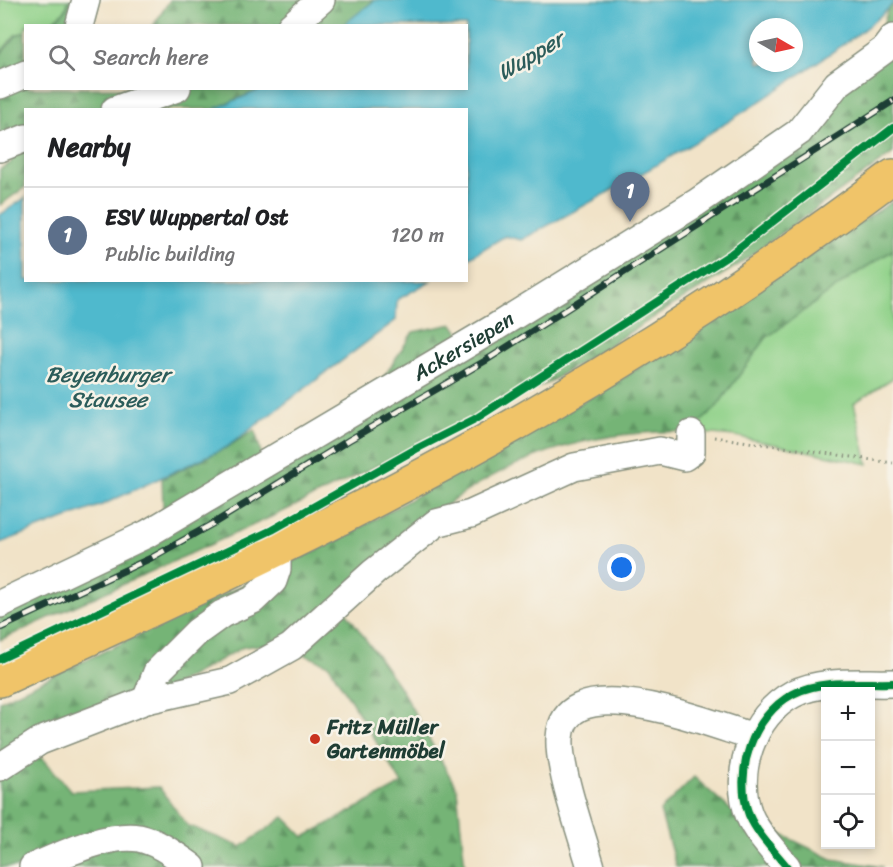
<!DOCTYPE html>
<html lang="en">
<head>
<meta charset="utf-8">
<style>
  :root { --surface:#fff; --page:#f6f6f6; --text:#202124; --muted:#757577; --line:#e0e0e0; --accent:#b45309 }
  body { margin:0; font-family:Sriracha,sans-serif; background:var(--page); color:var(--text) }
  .controls { position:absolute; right:18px; bottom:18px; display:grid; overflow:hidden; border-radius:0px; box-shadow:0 3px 9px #0003 }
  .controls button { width:54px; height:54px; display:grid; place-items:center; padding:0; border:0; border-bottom:2px solid var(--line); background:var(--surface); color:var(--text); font:30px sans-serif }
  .compass { position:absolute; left:749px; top:18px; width:54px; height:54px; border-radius:50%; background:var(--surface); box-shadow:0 3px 9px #0003; rotate:99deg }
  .you { position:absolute; left:622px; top:568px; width:21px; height:21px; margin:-15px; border:4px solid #fff; border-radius:50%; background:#1a73e8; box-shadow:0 0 0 9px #1a73e833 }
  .badge { display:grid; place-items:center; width:39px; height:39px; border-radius:50%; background:var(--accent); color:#fff; font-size:20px; font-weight:700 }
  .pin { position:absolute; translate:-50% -50px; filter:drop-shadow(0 2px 3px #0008) }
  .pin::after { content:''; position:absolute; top:32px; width:21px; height:18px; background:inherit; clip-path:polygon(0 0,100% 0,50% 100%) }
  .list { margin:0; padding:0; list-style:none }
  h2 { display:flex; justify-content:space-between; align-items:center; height:78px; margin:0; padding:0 24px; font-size:26px }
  h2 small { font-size:20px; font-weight:400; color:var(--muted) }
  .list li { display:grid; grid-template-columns:39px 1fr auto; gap:18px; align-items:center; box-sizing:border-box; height:96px; padding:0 24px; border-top:2px solid var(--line) }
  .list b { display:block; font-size:22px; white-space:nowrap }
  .list p { margin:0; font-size:20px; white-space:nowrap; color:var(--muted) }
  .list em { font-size:20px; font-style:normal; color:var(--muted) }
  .icon { flex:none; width:33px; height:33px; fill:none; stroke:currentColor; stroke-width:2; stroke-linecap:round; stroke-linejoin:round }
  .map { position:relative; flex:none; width:893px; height:867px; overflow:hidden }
  .search { position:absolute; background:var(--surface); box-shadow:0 3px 9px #0003; left:24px; top:24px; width:444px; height:66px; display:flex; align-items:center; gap:15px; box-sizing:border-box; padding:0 21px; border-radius:0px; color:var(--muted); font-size:22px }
  .panel { position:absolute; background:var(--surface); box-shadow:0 3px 9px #0003; left:24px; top:108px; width:444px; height:174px; border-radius:0px }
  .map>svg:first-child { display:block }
  .green { fill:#91d28a; stroke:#58885f; stroke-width:1.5 }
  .forest { fill:url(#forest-firs); stroke:#4a7855; stroke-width:1.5; fill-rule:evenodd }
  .water { fill:#4fb9cd; stroke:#377b80; stroke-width:1.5; fill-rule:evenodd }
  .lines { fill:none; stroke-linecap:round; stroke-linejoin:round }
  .minor-casing { stroke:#88907e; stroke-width:30 }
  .major-casing { stroke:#88907e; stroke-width:36 }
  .path { stroke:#88907e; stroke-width:3; stroke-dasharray:1.5 4.5; stroke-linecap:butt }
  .minor { stroke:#fff; stroke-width:27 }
  .major { stroke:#f0c469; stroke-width:33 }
  .rail-casing { stroke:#1f3d34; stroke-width:7 }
  .rail { stroke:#f7f3e8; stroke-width:4.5; stroke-dasharray:14; stroke-linecap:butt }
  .cycleway-casing { stroke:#f7f3e8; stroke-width:11 }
  .cycleway { stroke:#00873e; stroke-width:8 }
  .poi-dot { fill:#c8321e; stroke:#f7f3e8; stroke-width:2 }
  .labels { text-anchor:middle; stroke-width:5; stroke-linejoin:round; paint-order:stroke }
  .street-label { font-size:21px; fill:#1f3d34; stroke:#f7f3e8 }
  .poi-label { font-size:21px; font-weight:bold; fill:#1f3d34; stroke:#f7f3e8; text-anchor:start }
  .water-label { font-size:22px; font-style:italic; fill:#2b5c5a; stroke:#f7f3e8 }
</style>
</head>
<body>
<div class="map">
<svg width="893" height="867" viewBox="0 0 893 867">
  <defs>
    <pattern id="forest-firs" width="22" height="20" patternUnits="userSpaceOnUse" patternTransform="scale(1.5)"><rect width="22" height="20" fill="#74b476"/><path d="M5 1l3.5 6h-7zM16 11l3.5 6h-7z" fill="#5f9462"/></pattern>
  </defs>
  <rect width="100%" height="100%" fill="#f7f3e8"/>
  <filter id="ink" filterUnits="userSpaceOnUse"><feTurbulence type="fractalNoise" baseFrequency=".0167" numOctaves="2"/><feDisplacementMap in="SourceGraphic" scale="12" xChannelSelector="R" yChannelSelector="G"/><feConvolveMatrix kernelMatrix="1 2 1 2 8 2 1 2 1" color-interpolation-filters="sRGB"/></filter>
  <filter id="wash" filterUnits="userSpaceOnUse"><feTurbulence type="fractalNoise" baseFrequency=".008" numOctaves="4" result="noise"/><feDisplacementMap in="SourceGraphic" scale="24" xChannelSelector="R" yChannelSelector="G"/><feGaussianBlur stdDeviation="1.35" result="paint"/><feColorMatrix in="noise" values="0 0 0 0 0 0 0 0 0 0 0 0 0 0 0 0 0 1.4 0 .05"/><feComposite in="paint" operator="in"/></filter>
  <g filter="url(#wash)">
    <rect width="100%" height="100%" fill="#f1e3c8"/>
    <!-- green -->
    <path class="green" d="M 0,0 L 68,0 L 66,9 L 52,23 L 26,26 L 25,32 L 15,35 L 0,53 Z
      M 893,250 L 893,378 L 854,403 L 868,464 L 735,436 L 689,432 L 715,409 L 766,338 L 855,274 Z"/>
    <!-- forest -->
    <path class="forest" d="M 69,0 L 77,0 L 74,25 L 47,26 L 66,10 Z
      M 170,0 C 190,0 224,5 240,0 L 375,0 L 343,25 L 153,26 Z
      M 893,4 L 893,153 L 735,267 L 551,381 L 282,512 L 0,640 L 0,609 L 164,533 L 162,479 L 227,447 L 255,430 L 264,465 L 368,402 L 413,332 L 453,324 L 464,340 L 798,142 L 875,52 L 888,9 Z
      M 25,32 L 26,88 L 262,89 L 214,109 L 26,110 L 25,187 L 0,205 L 0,169 L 11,163 L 18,141 L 0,148 L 0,55 L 17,35 Z
      M 893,201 L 893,250 L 855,274 L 766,338 L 715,409 L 689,432 C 589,429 506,457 428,519 C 400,541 369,582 344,609 L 401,689 L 457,789 L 465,867 L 0,867 L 0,701 L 340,539 L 617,382 ZM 278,643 L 329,665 L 402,784 L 304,837 L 284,817 L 241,847 L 187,825 L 159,787 L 71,791 L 28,741 L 63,717 L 164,691 L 243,647 Z
      M 694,777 L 731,810 L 832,859 L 883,867 L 676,867 L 660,811 Z"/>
    <!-- water -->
    <path class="water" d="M 375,0 L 893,0 L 893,4 C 866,31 830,53 799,75 C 710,137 616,189 521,240 L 505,236 L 467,259 L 466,110 L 214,109 L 262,89 L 466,88 L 466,26 L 343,25 ZM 758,27 L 794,27 L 794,63 L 758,63 Z
      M 25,198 L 26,280 L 430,281 L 397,300 L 396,320 L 227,447 L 102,505 L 0,543 L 0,215 Z"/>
  </g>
  <g filter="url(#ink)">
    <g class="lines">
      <!-- minor casing -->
      <g class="minor-casing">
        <g id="minor">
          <path d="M 79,26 L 86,0"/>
          <path d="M 291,26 L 321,0"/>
          <path d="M 0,85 L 26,74"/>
          <path d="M 115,110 L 177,88"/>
          <path d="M 0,148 L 26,138"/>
          <path id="s1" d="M 0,604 L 147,534 L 496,327 L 696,203 L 799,132 L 837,84 L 884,50 L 893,38"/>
          <path d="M 146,700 L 157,672 L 197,632 L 222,614 L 253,600 L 273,581 L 277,569 L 277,549"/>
          <path d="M 0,767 L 40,741 L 146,700 L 230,681 L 291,647 L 374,572 L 436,523 L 471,514 L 574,467 L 660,451 L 684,457 L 691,452 L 691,434"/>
          <path d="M 33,867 C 62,855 107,833 139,838 C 159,842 176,856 192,867"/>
          <path d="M 591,867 C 582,835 558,769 560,738 C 564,663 714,726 754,737"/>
          <path d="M 787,867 C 774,851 757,834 749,815 C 733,773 752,716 793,694 C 822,679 861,684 893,683"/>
        </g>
      </g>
      <!-- major casing -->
      <g class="major-casing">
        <path id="major" d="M 0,680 C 182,596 367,511 540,410 C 663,339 780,261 893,176"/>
      </g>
      <!-- path -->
      <path class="path" d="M 714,437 L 893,463"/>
      <!-- minor -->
      <use href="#minor" class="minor"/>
      <!-- major -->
      <use href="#major" class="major"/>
      <!-- rail casing -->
      <g class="rail-casing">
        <path id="rail" d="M 0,628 L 151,558 L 214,523 L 349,440 L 485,361 L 893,101"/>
      </g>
      <!-- rail -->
      <use href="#rail" class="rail"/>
      <!-- cycleway casing -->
      <g class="cycleway-casing">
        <path id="cycleway" d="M 0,659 L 272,530 L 416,449 L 475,419 L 731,254 L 893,128
          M 787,867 C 774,851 757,834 749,815 C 733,773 752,716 793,694 C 822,679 861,684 893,683"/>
      </g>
      <!-- cycleway -->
      <use href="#cycleway" class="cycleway"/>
    </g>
  </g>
  <!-- markers -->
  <circle class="poi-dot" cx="315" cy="739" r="6"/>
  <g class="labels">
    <!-- street labels -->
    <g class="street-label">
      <text dy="7" stroke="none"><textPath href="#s1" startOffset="531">Ackersiepen</textPath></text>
    </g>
    <!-- poi labels -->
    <g class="poi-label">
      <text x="327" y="734">Fritz Müller<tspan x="327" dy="24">Gartenmöbel</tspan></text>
    </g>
    <!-- water labels -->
    <g class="water-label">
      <text transform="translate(530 55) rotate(-31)" y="8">Wupper</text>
      <text x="108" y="382">Beyenburger<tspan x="108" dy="25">Stausee</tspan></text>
    </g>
  </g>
</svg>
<div class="controls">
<button>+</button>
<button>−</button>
<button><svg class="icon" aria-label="locate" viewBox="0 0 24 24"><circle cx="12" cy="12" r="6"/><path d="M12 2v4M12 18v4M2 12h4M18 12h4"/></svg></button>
</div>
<svg class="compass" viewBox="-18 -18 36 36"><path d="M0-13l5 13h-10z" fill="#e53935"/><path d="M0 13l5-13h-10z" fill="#757577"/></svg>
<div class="you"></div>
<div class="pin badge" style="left:630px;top:222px;background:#5c6f8a">1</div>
<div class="search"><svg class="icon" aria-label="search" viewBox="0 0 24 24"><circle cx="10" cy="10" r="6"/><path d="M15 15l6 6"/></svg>Search here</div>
<section class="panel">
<h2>Nearby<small></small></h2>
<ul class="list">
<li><span class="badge" style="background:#5c6f8a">1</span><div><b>ESV Wuppertal Ost</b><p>Public building</p></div><em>120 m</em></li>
</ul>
</section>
</div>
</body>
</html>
